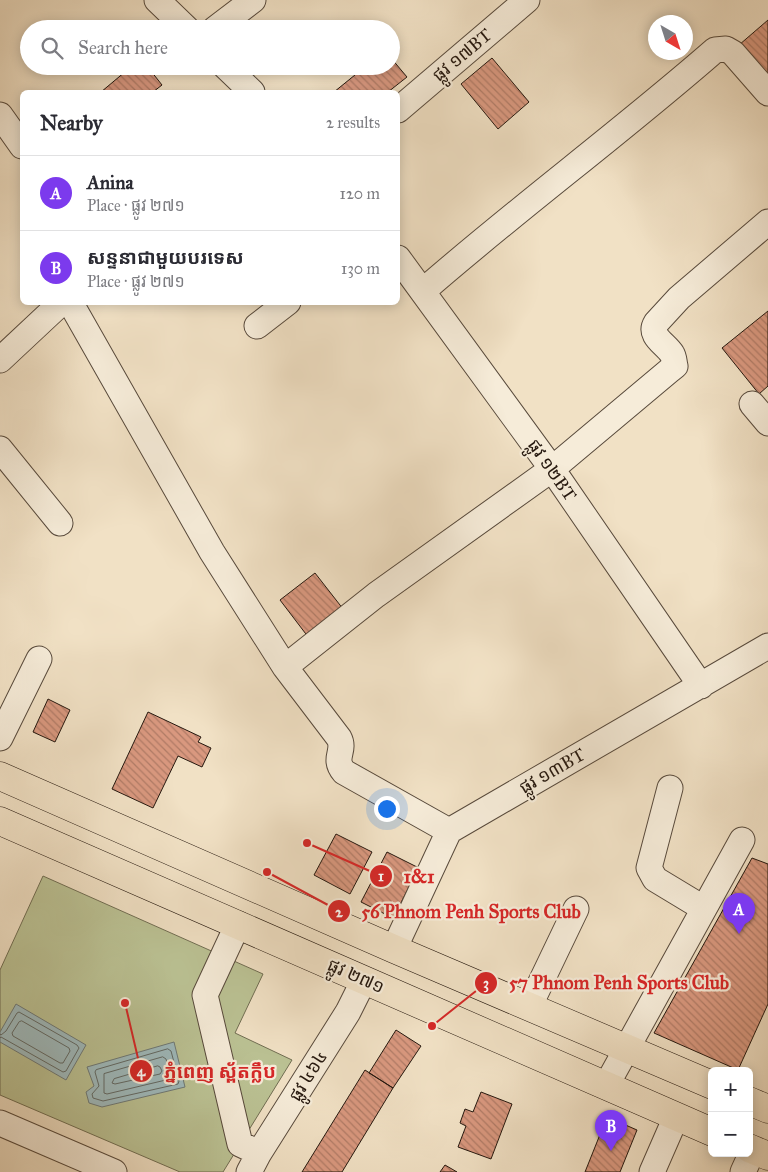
<!DOCTYPE html>
<html lang="en">
<head>
<meta charset="utf-8">
<style>
  :root { --surface:#fff; --page:#f7f7f7; --text:#2b2b33; --muted:#7c7c81; --line:#e1e1e2; --accent:#7c3aed }
  body { margin:0; font-family:"IM FELL Great Primer","Noto Sans Khmer",serif; background:var(--page); color:var(--text) }
  .controls { position:absolute; right:15px; bottom:15px; display:grid; overflow:hidden; border-radius:8px; box-shadow:0 2px 12px #0003 }
  .controls button { width:45px; height:45px; display:grid; place-items:center; padding:0; border:0; border-bottom:1px solid var(--line); background:var(--surface); color:var(--text); font:25px sans-serif }
  .compass { position:absolute; left:648px; top:15px; width:45px; height:45px; border-radius:50%; background:var(--surface); box-shadow:0 2px 12px #0003; rotate:141deg }
  .you { position:absolute; left:386px; top:808px; width:18px; height:18px; margin:-12px; border:4px solid #fff; border-radius:50%; background:#1a73e8; box-shadow:0 0 0 8px #1a73e833 }
  .badge { display:grid; place-items:center; width:32px; height:32px; border-radius:50%; background:var(--accent); color:#fff; font-size:16px; font-weight:700 }
  .pin { position:absolute; translate:-50% -41px; filter:drop-shadow(0 1px 2px #0008) }
  .pin::after { content:''; position:absolute; top:26px; width:18px; height:15px; background:inherit; clip-path:polygon(0 0,100% 0,50% 100%) }
  .list { margin:0; padding:0; list-style:none }
  h2 { display:flex; justify-content:space-between; align-items:center; height:65px; margin:0; padding:0 20px; font-size:21px }
  h2 small { font-size:16px; font-weight:400; color:var(--muted) }
  .list li { display:grid; grid-template-columns:32px 1fr auto; gap:15px; align-items:center; box-sizing:border-box; height:75px; padding:0 20px; border-top:1px solid var(--line) }
  .list b { display:block; font-size:19px; white-space:nowrap }
  .list p { margin:0; font-size:16px; white-space:nowrap; color:var(--muted) }
  .list em { font-size:16px; font-style:normal; color:var(--muted) }
  .icon { flex:none; width:28px; height:28px; fill:none; stroke:currentColor; stroke-width:2; stroke-linecap:round; stroke-linejoin:round }
  .map { position:relative; flex:none; width:768px; height:1172px; overflow:hidden }
  .search { position:absolute; background:var(--surface); box-shadow:0 2px 12px #0003; left:20px; top:20px; width:380px; height:55px; display:flex; align-items:center; gap:12px; box-sizing:border-box; padding:0 18px; border-radius:28px; color:var(--muted); font-size:19px }
  .panel { position:absolute; background:var(--surface); box-shadow:0 2px 12px #0003; left:20px; top:90px; width:380px; height:215px; border-radius:8px }
  .map>svg:first-child { display:block }
  .green { fill:#bbc294; stroke:#706d52 }
  .water { fill:#9fbbbe; stroke:#6e7a78 }
  .lines { fill:none; stroke-linecap:round; stroke-linejoin:round }
  .shore { stroke:#626a66; stroke-width:1 }
  .building { fill:url(#building-back-hatch); stroke:#25180f }
  .minor-casing { stroke:#584a3c; stroke-width:27 }
  .major-casing { stroke:#25180f; stroke-width:29 }
  .minor { stroke:#f6ecd9; stroke-width:25 }
  .major { stroke:#f1e1c5; stroke-width:28 }
  .labels { text-anchor:middle; stroke-width:4.5; stroke-linejoin:round; paint-order:stroke }
  .street-label { font-size:18px; fill:#25180f; stroke:#f6ecd9 }
  .leader { fill:none; stroke:#d62828; stroke-width:2 }
  .callout-dot { fill:#d62828; stroke:#f6ecd9; stroke-width:2 }
  .mark-label { font-size:15px; text-anchor:middle; font-weight:bold; fill:#fff }
  .callout-label { font-size:19px; text-anchor:middle; font-weight:bold; fill:#d62828; stroke:#f6ecd9; stroke-width:4.5; stroke-linejoin:round; paint-order:stroke }
</style>
</head>
<body>
<div class="map">
<svg width="768" height="1172" viewBox="0 0 768 1172">
  <defs>
    <pattern id="building-back-hatch" width="6" height="6" patternUnits="userSpaceOnUse" patternTransform="scale(1.25)"><rect width="6" height="6" fill="#d9987f"/><path d="M-1 5l2 2M0 0l6 6M5-1l2 2" fill="none" stroke="#b07b66"/></pattern>
  </defs>
  <rect width="100%" height="100%" fill="#f1e1c5"/>
  <filter id="stains"><feTurbulence type="fractalNoise" baseFrequency=".004" numOctaves="4"/><feColorMatrix values="0 0 0 0 .2 0 0 0 0 .09 0 0 0 0 .02 0 0 0 .5 -.17"/></filter>
  <radialGradient id="worn" r=".72"><stop offset=".6" stop-color="#630" stop-opacity="0"/><stop offset="1" stop-color="#630" stop-opacity=".3"/></radialGradient>
  <!-- green -->
  <path class="green" d="M 43,876 L 263,974 L 235,1033 L 292,1060 L 223,1172 L 180,1172 L 0,1095 L 0,970 Z"/>
  <!-- water -->
  <path class="water" d="M 16,1004 L 86,1045 L 66,1080 L 0,1042 L 0,1032 Z
    M 174,1042 L 185,1087 L 102,1107 L 89,1103 L 86,1092 L 94,1086 L 87,1067 Z"/>
  <g class="lines">
    <!-- shore -->
    <path class="shore" d="M 22,1021 L 69,1048 L 70,1051 L 63,1063 L 60,1063 L 13,1036 L 12,1033 L 19,1022 Z
      M 0,1034 L 1,1035 L 6,1031 L 17,1013 L 19,1012 L 77,1045 L 79,1048 L 66,1071 L 63,1072 L 1,1037 L 0,1038
      M 168,1049 L 171,1051 L 179,1081 L 178,1084 L 103,1101 L 93,1098 L 92,1094 L 99,1086 L 95,1072 L 96,1070 Z
      M 163,1057 L 166,1059 L 171,1077 L 170,1079 L 107,1094 L 104,1093 L 104,1074 Z
      M 158,1066 L 160,1067 L 162,1071 L 160,1074 L 115,1084 L 112,1083 L 114,1079 Z"/>
  </g>
  <!-- building -->
  <path class="building" d="M 768,20 L 768,79 L 739,45 Z
    M 391,58 L 407,77 L 388,92 L 334,92 L 366,66 L 391,66 Z
    M 492,58 L 529,102 L 498,129 L 461,84 Z
    M 132,66 L 147,66 L 162,85 L 153,92 L 101,92 Z
    M 768,311 L 768,386 L 759,394 L 722,348 Z
    M 315,573 L 347,614 L 312,642 L 280,600 Z
    M 48,699 L 70,710 L 55,742 L 33,732 Z
    M 148,712 L 201,737 L 198,742 L 211,748 L 202,767 L 178,756 L 153,808 L 112,789 Z
    M 336,834 L 372,852 L 350,894 L 314,875 Z
    M 387,852 L 419,868 L 393,918 L 361,902 Z
    M 752,858 L 768,864 L 768,1004 L 738,1070 L 654,1033 Z
    M 396,1030 L 421,1046 L 393,1088 L 369,1073 Z
    M 365,1070 L 393,1088 L 342,1172 L 302,1172 Z
    M 481,1092 L 512,1104 L 491,1159 L 458,1147 L 466,1126 L 460,1123 L 465,1109 L 473,1112 Z
    M 607,1117 L 637,1130 L 620,1172 L 585,1172 Z
    M 445,1165 L 457,1172 L 440,1172 Z"/>
  <g class="lines">
    <!-- minor casing -->
    <g class="minor-casing">
      <path id="minor" d="M 157,0 L 187,29
        M 215,29 L 253,0
        M 225,66 L 252,92
        M 398,110 L 527,0
        M 0,115 L 22,146
        M 398,258 L 552,469 L 701,686
        M 423,291 C 518,208 620,133 715,50 L 726,49 L 733,53 L 768,93
        M 70,302 L 212,552 L 285,667 L 339,738 C 346,751 332,758 344,772 L 449,831
        M 257,326 L 288,302
        M 0,360 L 62,302
        M 752,404 L 768,423
        M 0,449 L 60,523
        M 285,667 L 376,595 L 552,469 L 670,370 L 675,366 C 674,362 674,357 672,354 C 666,344 648,336 656,323 L 679,298 L 768,222
        M 0,738 L 39,659
        M 670,788 L 649,868 L 655,879 L 703,908
        M 238,924 L 205,995 L 240,1144 L 259,1153
        M 394,949 L 449,831 L 768,646
        M 529,1007 L 576,909
        M 606,1086 L 742,840
        M 0,1123 L 114,1172
        M 249,1172 L 259,1153 L 348,1012 L 364,980
        M 652,1172 L 676,1117
        M 743,1172 L 753,1150"/>
    </g>
    <!-- major casing -->
    <g class="major-casing">
      <path id="major" d="M 0,776 L 394,949 L 712,1085
        M 0,821 L 712,1132
        M 749,1101 L 768,1109
        M 749,1148 L 768,1156"/>
    </g>
    <!-- minor -->
    <use href="#minor" class="minor"/>
    <!-- major -->
    <use href="#major" class="major"/>
  </g>
  <g class="labels">
    <!-- street labels -->
    <g class="street-label">
      <text transform="translate(462 55) rotate(-40)" y="6">ផ្លូវ ១៧BT</text>
      <text transform="translate(552 470) rotate(55)" y="6">ផ្លូវ ១២BT</text>
      <text transform="translate(552 771) rotate(-30)" y="6">ផ្លូវ ១៣BT</text>
      <text transform="translate(356 976) rotate(24)" y="6">ផ្លូវ ២៧១</text>
      <text transform="translate(308 1076) rotate(-58)" y="6">ផ្លូវ ៤៦៤</text>
    </g>
  </g>
  <!-- callouts -->
  <path class="leader" d="M307 843L381 876M267 872L339 911M432 1026L486 983M125 1003L141 1071"/>
  <g class="callout-dot">
    <circle cx="307" cy="843" r="5"/>
    <circle cx="267" cy="872" r="5"/>
    <circle cx="432" cy="1026" r="5"/>
    <circle cx="125" cy="1003" r="5"/>
    <circle cx="381" cy="876" r="12"/>
    <circle cx="339" cy="911" r="12"/>
    <circle cx="486" cy="983" r="12"/>
    <circle cx="141" cy="1071" r="12"/>
  </g>
  <g class="mark-label">
    <text x="381" y="881">1</text>
    <text x="339" y="917">2</text>
    <text x="486" y="988">3</text>
    <text x="141" y="1076">4</text>
  </g>
  <g class="callout-label">
    <text x="419" y="883">1&amp;1</text>
    <text x="471" y="918">56 Phnom Penh Sports Club</text>
    <text x="619" y="989">57 Phnom Penh Sports Club</text>
    <text x="220" y="1078">ភ្នំពេញ ស្ព័តក្លឹប</text>
  </g>
  <rect width="100%" height="100%" filter="url(#stains)"/>
  <rect width="100%" height="100%" fill="url(#worn)"/>
</svg>
<div class="controls">
<button>+</button>
<button>−</button>
</div>
<svg class="compass" viewBox="-18 -18 36 36"><path d="M0-13l5 13h-10z" fill="#e53935"/><path d="M0 13l5-13h-10z" fill="#7c7c81"/></svg>
<div class="you"></div>
<div class="pin badge" style="left:739px;top:934px">A</div>
<div class="pin badge" style="left:611px;top:1151px">B</div>
<div class="search"><svg class="icon" aria-label="search" viewBox="0 0 24 24"><circle cx="10" cy="10" r="6"/><path d="M15 15l6 6"/></svg>Search here</div>
<section class="panel">
<h2>Nearby<small>2 results</small></h2>
<ul class="list">
<li><span class="badge">A</span><div><b>Anina</b><p>Place · ផ្លូវ ២៧១</p></div><em>120 m</em></li>
<li><span class="badge">B</span><div><b>សន្ទនាជាមួយបរទេស</b><p>Place · ផ្លូវ ២៧១</p></div><em>130 m</em></li>
</ul>
</section>
</div>
</body>
</html>
